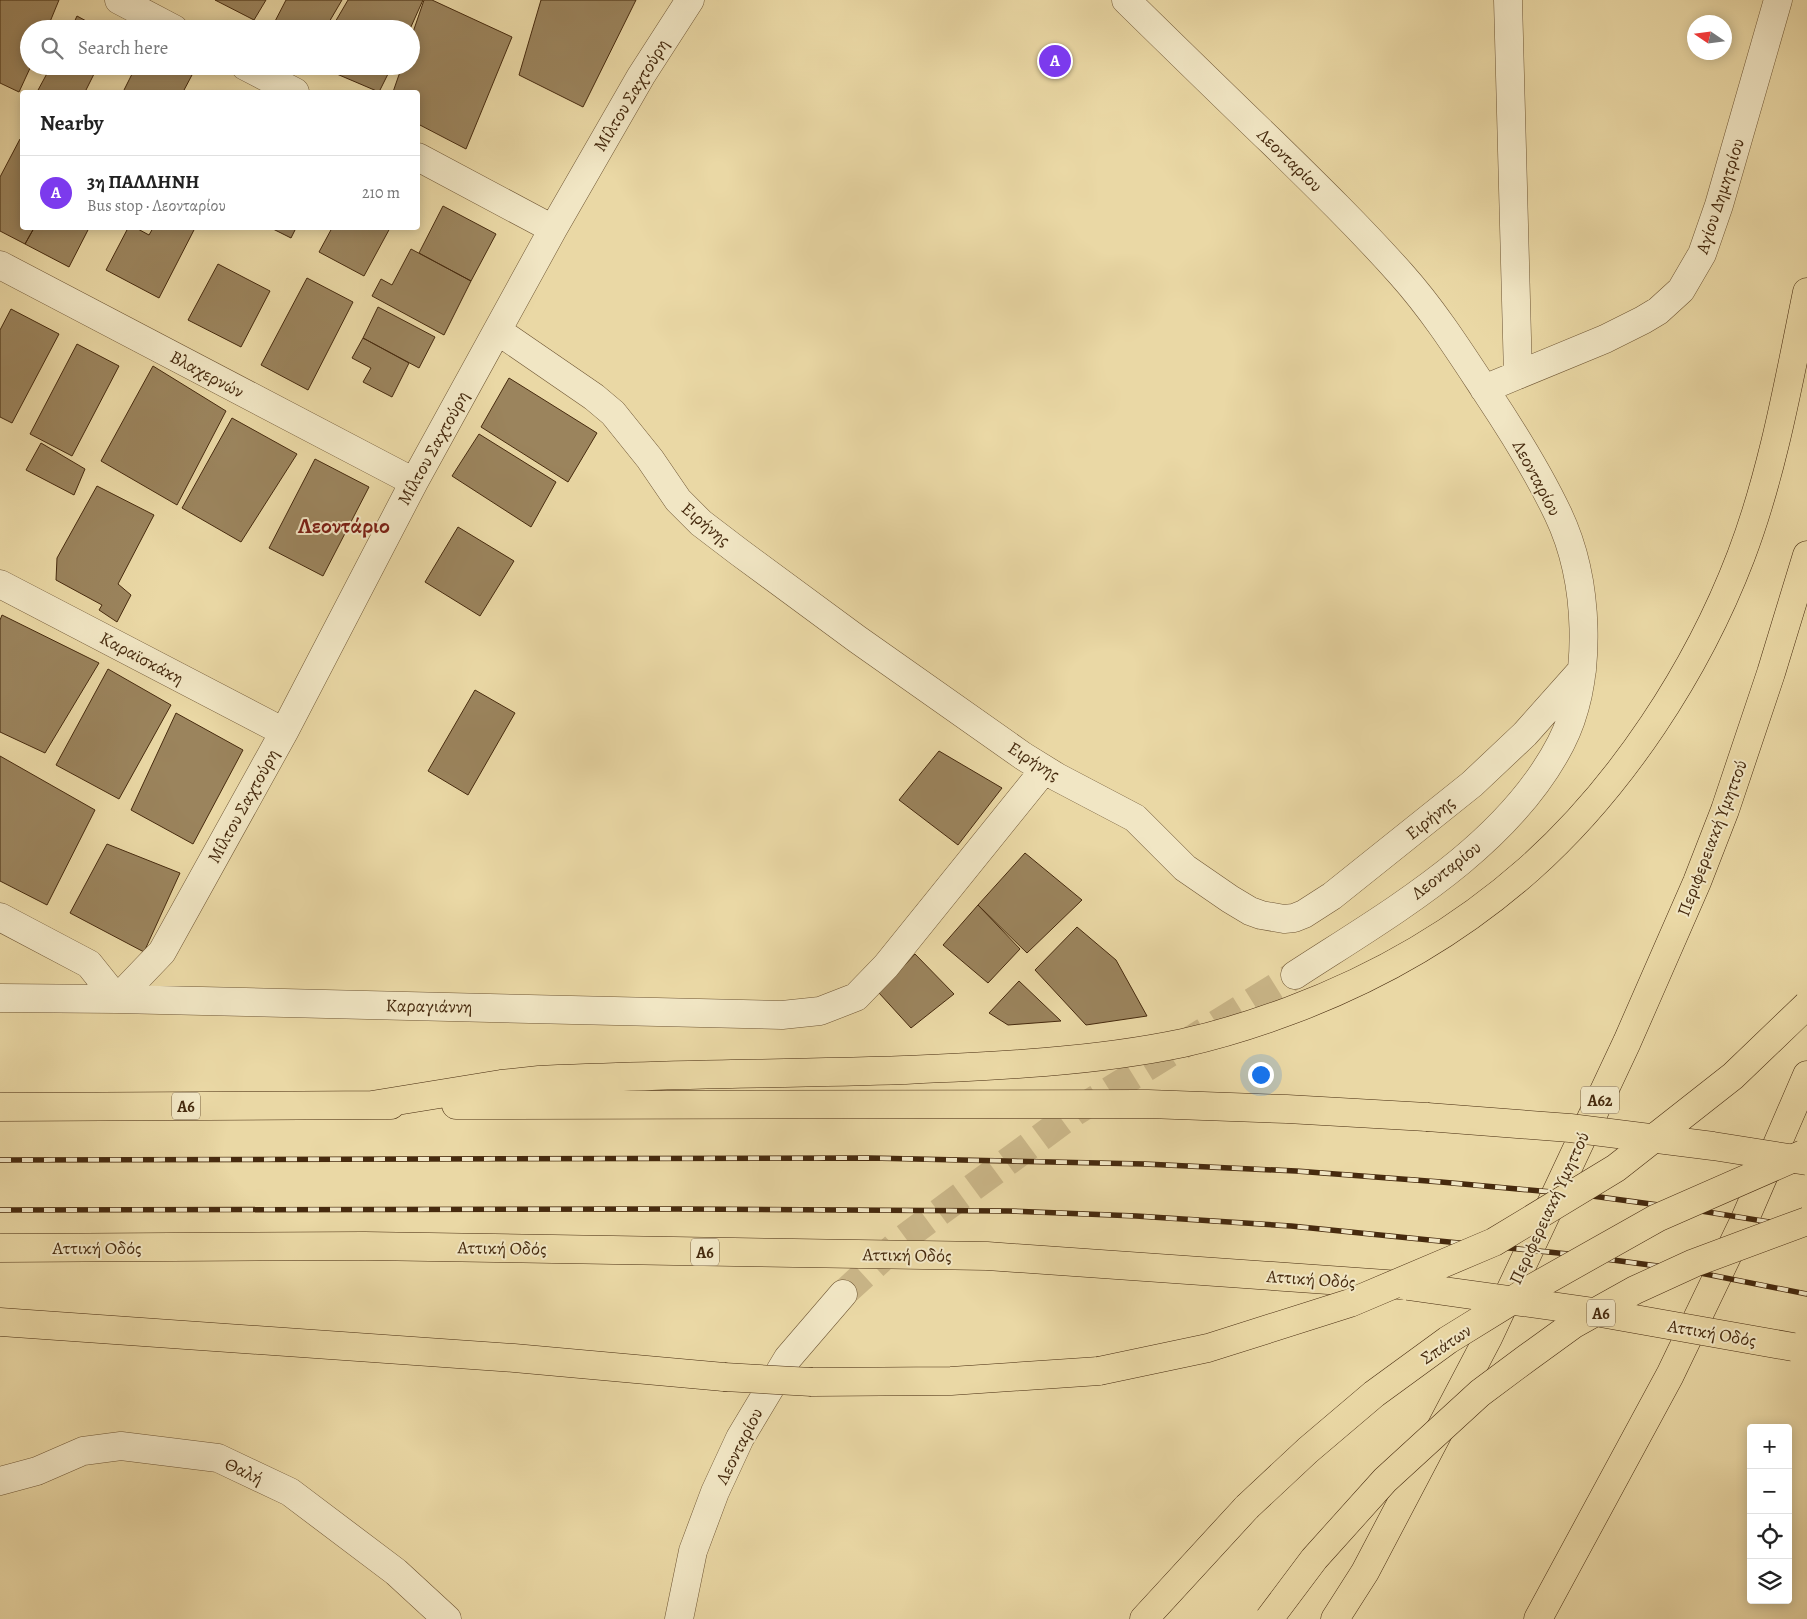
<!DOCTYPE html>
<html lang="en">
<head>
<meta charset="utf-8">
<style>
  :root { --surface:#fff; --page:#f6f6f6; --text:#222; --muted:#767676; --line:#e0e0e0; --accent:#7c3aed }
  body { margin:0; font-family:Alegreya,serif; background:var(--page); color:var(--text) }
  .controls { position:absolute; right:15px; bottom:15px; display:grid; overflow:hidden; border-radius:5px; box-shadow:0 2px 12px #0003 }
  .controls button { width:45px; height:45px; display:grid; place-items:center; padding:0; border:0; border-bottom:1px solid var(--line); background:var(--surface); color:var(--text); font:25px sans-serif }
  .compass { position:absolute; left:1687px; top:15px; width:45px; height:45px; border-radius:50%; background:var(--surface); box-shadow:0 2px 12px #0003; rotate:283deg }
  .you { position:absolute; left:1260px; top:1074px; width:18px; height:18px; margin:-12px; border:4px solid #fff; border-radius:50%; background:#1a73e8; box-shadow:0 0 0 8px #1a73e833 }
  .badge { display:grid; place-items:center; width:32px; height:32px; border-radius:50%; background:var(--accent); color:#fff; font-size:16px; font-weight:700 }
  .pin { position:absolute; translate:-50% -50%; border:2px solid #fff; box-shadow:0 1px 5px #0006 }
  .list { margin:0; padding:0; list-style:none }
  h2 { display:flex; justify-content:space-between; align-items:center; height:65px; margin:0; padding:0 20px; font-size:21px }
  h2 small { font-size:16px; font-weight:400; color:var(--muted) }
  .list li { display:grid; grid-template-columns:32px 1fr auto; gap:15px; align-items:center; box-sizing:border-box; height:75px; padding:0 20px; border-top:1px solid var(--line) }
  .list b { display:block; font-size:19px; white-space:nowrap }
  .list p { margin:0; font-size:16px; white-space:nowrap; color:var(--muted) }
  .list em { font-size:16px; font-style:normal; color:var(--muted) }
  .icon { flex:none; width:28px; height:28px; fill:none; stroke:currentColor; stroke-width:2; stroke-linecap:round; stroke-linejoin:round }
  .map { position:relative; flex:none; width:1807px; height:1619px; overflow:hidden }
  .search { position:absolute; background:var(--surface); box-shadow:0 2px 12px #0003; left:20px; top:20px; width:400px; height:55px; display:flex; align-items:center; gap:12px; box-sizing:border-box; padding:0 18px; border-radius:28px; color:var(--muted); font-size:19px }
  .panel { position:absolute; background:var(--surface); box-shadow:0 2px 12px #0003; left:20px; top:90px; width:400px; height:140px; border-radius:5px }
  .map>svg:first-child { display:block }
  .building { fill:#9b845d; stroke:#462a0e }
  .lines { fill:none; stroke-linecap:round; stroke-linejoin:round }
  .minor-tunnel { stroke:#c9b587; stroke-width:28; stroke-dasharray:28 14; stroke-linecap:butt }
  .minor-casing { stroke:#6f5634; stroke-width:29 }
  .major-casing { stroke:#462a0e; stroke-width:29 }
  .highway-casing { stroke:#462a0e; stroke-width:29 }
  .minor { stroke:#f1e6c4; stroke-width:28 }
  .major { stroke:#ead8a5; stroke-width:28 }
  .highway { stroke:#ead8a5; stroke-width:28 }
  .rail-casing { stroke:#462a0e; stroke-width:5.5 }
  .rail { stroke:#f1e6c4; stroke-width:4; stroke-dasharray:11; stroke-linecap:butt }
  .major-bridge-casing { stroke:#462a0e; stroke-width:29; stroke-linecap:butt }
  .highway-bridge-casing { stroke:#462a0e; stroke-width:29; stroke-linecap:butt }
  .major-bridge { stroke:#ead8a5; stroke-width:28 }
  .highway-bridge { stroke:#ead8a5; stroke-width:28 }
  .labels { text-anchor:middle; stroke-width:4; stroke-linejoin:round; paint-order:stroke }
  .shield { fill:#f1e6c4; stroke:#796245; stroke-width:1 }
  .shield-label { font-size:16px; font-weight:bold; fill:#462a0e }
  .street-label { font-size:18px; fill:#462a0e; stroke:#f1e6c4 }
  .district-label { font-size:22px; font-weight:bold; fill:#7a1f14; stroke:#f1e6c4 }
</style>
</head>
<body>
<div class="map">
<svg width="1807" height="1619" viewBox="0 0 1807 1619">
  <rect width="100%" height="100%" fill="#ead8a5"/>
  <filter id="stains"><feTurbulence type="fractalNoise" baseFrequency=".004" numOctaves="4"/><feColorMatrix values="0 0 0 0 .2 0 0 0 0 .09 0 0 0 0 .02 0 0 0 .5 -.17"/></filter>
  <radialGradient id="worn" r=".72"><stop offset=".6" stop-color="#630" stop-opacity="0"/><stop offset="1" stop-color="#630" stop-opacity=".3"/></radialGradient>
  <!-- building -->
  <path class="building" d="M 0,0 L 59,0 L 47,29 L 29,29 L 29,66 L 31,66 L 19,92 L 0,83 Z
    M 215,0 L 266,0 L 254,20 Z
    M 286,0 L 342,0 L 325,29 L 271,29 Z
    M 348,0 L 423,0 L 410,29 L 331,29 Z
    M 424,0 L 432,0 L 512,37 L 466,149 L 418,124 L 418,92 L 393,92 L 402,66 L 411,66 L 411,38 Z
    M 541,0 L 636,0 L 583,107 L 519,75 Z
    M 77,16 L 101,29 L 71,29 Z
    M 51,66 L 98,66 L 85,92 L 37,92 Z
    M 136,66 L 175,66 L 192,75 L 183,92 L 123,92 Z
    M 318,66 L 392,66 L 379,92 Z
    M 20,139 L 22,141 L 22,228 L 34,228 L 25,244 L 0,231 L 0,177 Z
    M 443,206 L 496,234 L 471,281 L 419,253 Z
    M 34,228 L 89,228 L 69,267 L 25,244 Z
    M 128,228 L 136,228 L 149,235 L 153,228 L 195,228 L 159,298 L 106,270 Z
    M 271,228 L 296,228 L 291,238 Z
    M 332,228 L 390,228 L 364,276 L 319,252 Z
    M 411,249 L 471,281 L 444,335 L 372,296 L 381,279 L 392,285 Z
    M 218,264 L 270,291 L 241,347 L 188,320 Z
    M 307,278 L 353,302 L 308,390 L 261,365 Z
    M 378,307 L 435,337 L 419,368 L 363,338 Z
    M 11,309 L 59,334 L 12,423 L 0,417 L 0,330 Z
    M 363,338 L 409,363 L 392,397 L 363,382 L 371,368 L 352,358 Z
    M 77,344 L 119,366 L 72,456 L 30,434 Z
    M 153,366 L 226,411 L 177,505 L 101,461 Z
    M 509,378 L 597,433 L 568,482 L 481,427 Z
    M 232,418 L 297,454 L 241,542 L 182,508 Z
    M 479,434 L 556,482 L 531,527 L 452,476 Z
    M 41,443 L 85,469 L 74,495 L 26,470 Z
    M 315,459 L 369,487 L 323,576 L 269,548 Z
    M 97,486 L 154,515 L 118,584 L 131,595 L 117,622 L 99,610 L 102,605 L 56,580 L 57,558 Z
    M 458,527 L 514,561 L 480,616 L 425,582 Z
    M 2,615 L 99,663 L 45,753 L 0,732 L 0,620 Z
    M 108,669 L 171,705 L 119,799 L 56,765 Z
    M 475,690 L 515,713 L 468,795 L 428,771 Z
    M 176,713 L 243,750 L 193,844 L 131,810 Z
    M 939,751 L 1002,788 L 958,845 L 899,800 Z
    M 0,756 L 95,810 L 47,905 L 0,881 Z
    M 107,844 L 180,873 L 144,952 L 70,913 Z
    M 1025,853 L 1082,900 L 1027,953 L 978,905 Z
    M 978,905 L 1020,949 L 988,983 L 943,945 Z
    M 1077,927 L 1116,960 L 1147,1016 L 1086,1025 L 1035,970 Z
    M 915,954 L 954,994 L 911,1028 L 879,993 Z
    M 1019,981 L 1061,1021 L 1008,1025 L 989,1013 Z"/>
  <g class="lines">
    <!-- minor-tunnel -->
    <path class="minor-tunnel" d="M 843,1294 L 903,1239 L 1075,1112 L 1295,975"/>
    <!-- minor casing -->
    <g class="minor-casing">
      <path id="minor" d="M 119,0 L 174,29
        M 1126,0 C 1174,47 1223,95 1272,142 C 1316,185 1360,228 1401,274 C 1434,311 1460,352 1487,393 C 1513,432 1538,472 1558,514 C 1589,579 1594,678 1561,743 C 1507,848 1390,913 1295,975
        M 1508,0 L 1518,375
        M 245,66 L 295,92
        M 418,157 L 553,229
        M 0,265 L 414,482
        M 498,331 L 594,397 L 613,413 L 650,459 L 678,500 L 701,523 L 739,552 L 857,639 L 1023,756 L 1057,777 L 1135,818 L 1185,868 L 1230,899 L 1250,911 L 1261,915 L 1284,919 L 1294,918 L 1304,914 L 1332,896 L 1472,784 L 1525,734 L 1582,670
        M 1484,389 L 1605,339 L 1643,320 L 1658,311 L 1681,290 L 1702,254 L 1719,205 L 1778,0
        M 0,584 L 284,732
        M 0,917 L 89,964 L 117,999 L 162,952 L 284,732 L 414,482 L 553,229 L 641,76 L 690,0
        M 0,998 L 117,999 L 782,1015 L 820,1011 L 856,997 L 886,966 L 1044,770
        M 0,1481 L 37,1471 L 83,1451 L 121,1446 L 218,1458 L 290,1492 L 396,1572 L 447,1619
        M 679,1619 L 693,1551 L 715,1492 L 740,1438 L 788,1358 L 843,1294"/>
    </g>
    <!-- major casing -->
    <g class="major-casing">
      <path id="major" d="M 1144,1619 L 1247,1507"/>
    </g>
    <!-- highway casing -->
    <g class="highway-casing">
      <path id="highway" d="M 372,1105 L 501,1084 L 539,1080 C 661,1074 783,1074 904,1070 C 997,1066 1092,1062 1183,1043 C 1219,1035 1254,1024 1289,1011 C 1375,979 1459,931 1529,869 C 1621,787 1697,671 1741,556 C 1773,472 1789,380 1807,292
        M 456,1105 L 1148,1104 L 1287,1109 L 1427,1117
        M 0,1107 L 391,1105
        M 0,1248 L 365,1246 L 987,1256 L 1400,1285
        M 0,1322 L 514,1358 L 724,1377
        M 812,1382 L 951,1381 L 1099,1371
        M 1335,1619 L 1365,1572 L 1488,1338 L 1627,1042 L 1697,882 L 1725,810 L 1771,673 L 1807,555
        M 1538,1619 L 1670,1375 L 1745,1219 L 1807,1075"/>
    </g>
    <!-- minor -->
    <use href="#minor" class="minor"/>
    <!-- major -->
    <use href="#major" class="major"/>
    <!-- highway -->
    <use href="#highway" class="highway"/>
    <!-- rail casing -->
    <g class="rail-casing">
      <path id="rail" d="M 0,1160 L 870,1158 L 1145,1164 L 1296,1171 L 1441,1182 L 1585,1195 L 1695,1210 L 1807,1228
        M 0,1210 L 678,1209 L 1009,1211 L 1136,1216 L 1291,1226 L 1568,1254 L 1680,1269 L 1807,1294"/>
    </g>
    <!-- rail -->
    <use href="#rail" class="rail"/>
    <!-- major-bridge casing -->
    <g class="major-bridge-casing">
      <path id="major-bridge" d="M 1247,1507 L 1308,1450 L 1374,1394 L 1448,1340 L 1529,1290 L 1657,1218 L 1803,1154"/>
    </g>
    <!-- highway-bridge casing -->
    <g class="highway-bridge-casing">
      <path id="highway-bridge" d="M 1427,1117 L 1570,1128 L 1713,1146 L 1807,1161
        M 1408,1286 L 1601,1313 L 1793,1347
        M 1099,1371 L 1208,1348 L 1350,1303 L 1494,1242 L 1616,1168 L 1733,1076 L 1807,1005
        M 724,1377 L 812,1382
        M 1269,1619 L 1314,1559 L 1385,1480 L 1480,1393 L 1527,1358 L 1574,1324 L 1635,1290 L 1694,1263 L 1807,1221"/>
    </g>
    <!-- major-bridge -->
    <use href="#major-bridge" class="major-bridge"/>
    <!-- highway-bridge -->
    <use href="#highway-bridge" class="highway-bridge"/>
  </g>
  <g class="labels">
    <!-- shield labels -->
    <g class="shield">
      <rect x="1581" y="1086.5" width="38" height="27" rx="4"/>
      <rect x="172" y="1092.5" width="28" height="27" rx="4"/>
      <rect x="691" y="1238.5" width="28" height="27" rx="4"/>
      <rect x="1587" y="1299.5" width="28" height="27" rx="4"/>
    </g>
    <g class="shield-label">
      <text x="1600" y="1106">Α62</text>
      <text x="186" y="1112">Α6</text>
      <text x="705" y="1258">Α6</text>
      <text x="1601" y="1319">Α6</text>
    </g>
    <!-- street labels -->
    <g class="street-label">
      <text transform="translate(631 95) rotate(-59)" y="6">Μίλτου Σαχτούρη</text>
      <text transform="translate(1290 160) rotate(44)" y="6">Λεονταρίου</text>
      <text transform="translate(1720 196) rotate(-72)" y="6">Αγίου Δημητρίου</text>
      <text transform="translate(207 374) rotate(28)" y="6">Βλαχερνών</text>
      <text transform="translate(433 448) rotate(-61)" y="6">Μίλτου Σαχτούρη</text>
      <text transform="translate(1537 478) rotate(62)" y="6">Λεονταρίου</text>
      <text transform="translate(706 524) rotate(40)" y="6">Ειρήνης</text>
      <text transform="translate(142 658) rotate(28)" y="6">Καραϊσκάκη</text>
      <text transform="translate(1034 761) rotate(32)" y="6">Ειρήνης</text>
      <text transform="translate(243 806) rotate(-61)" y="6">Μίλτου Σαχτούρη</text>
      <text transform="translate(1430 818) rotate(-39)" y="6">Ειρήνης</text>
      <text transform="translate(1712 838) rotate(-69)" y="6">Περιφερειακή Υμηττού</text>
      <text transform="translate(1446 870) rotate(-38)" y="6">Λεονταρίου</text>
      <text transform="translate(429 1006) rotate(1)" y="6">Καραγιάννη</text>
      <text transform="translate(1549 1208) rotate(-65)" y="6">Περιφερειακή Υμηττού</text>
      <text x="97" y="1254">Αττική Οδός</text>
      <text transform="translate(502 1248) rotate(1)" y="6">Αττική Οδός</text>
      <text transform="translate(907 1255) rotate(1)" y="6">Αττική Οδός</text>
      <text transform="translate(1311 1279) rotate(4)" y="6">Αττική Οδός</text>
      <text transform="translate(1712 1333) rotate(10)" y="6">Αττική Οδός</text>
      <text transform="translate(1446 1344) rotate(-34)" y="6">Σπάτων</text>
      <text transform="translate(739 1446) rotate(-63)" y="6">Λεονταρίου</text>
      <text transform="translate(244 1471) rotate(25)" y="6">Θαλή</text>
    </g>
    <!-- district labels -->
    <g class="district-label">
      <text x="344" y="533">Λεοντάριο</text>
    </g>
  </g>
  <rect width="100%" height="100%" filter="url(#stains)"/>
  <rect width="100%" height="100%" fill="url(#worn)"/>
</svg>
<div class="controls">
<button>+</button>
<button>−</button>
<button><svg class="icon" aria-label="locate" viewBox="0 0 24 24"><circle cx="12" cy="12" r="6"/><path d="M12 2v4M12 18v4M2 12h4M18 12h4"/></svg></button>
<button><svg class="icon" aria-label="layers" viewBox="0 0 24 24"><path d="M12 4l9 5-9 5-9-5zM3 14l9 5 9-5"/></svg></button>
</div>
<svg class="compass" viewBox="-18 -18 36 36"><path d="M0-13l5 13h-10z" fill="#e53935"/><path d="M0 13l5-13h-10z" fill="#767676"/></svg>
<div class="you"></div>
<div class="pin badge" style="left:1055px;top:61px">A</div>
<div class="search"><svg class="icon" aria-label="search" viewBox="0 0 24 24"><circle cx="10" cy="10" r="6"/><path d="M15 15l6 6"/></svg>Search here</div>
<section class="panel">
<h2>Nearby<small></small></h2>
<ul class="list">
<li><span class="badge">A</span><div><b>3η ΠΑΛΛΗΝΗ</b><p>Bus stop · Λεονταρίου</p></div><em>210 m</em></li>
</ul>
</section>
</div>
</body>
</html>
